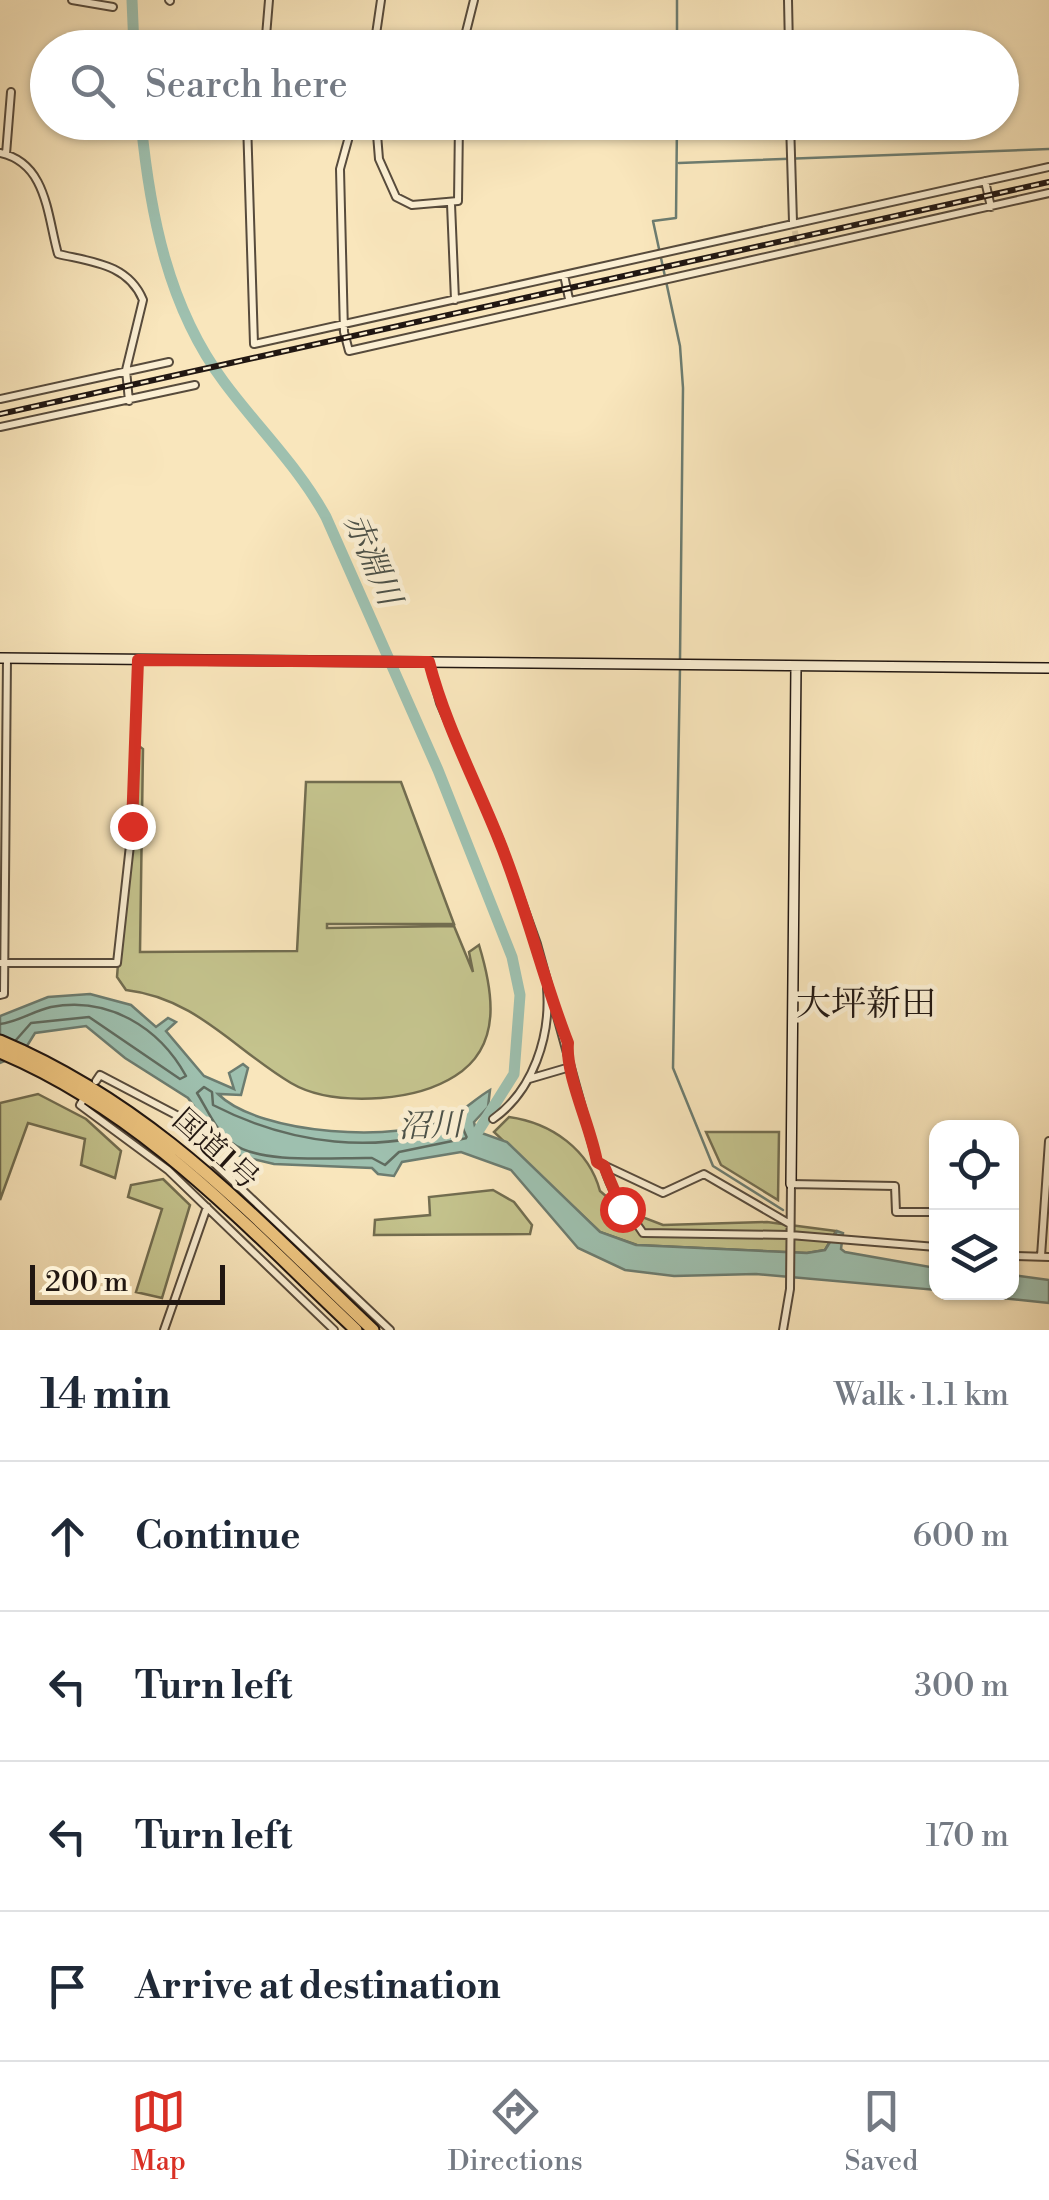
<!DOCTYPE html>
<html lang="en">
<head>
<meta charset="utf-8">
<style>
  :root { --surface:#fff; --page:#f6f6f7; --text:#1f2937; --muted:#747a83; --line:#e0e1e3; --accent:#d93025 }
  body { margin:0; font-family:"Libre Bodoni","Noto Serif JP",serif; background:var(--page); color:var(--text) }
  .controls { position:absolute; right:30px; bottom:30px; display:grid; overflow:hidden; border-radius:20px; box-shadow:0 2px 8px #0004 }
  .controls button { width:90px; height:90px; display:grid; place-items:center; padding:0; border:0; border-bottom:2px solid var(--line); background:var(--surface); color:var(--text); font:50px sans-serif }
  .scale { position:absolute; left:30px; bottom:25px; width:195px; box-sizing:border-box; padding-left:10px; border:5px solid #211712; border-top:0; font-size:28px; line-height:35px; white-space:nowrap; color:#211712; -webkit-text-stroke:8px #fbefd3; paint-order:stroke }
  .stop { position:absolute; width:30px; height:30px; margin:-22px; border:8px solid #d93025; border-radius:50%; background:#fff }
  .stop.end { background:#d93025; border-color:#fff; box-shadow:0 2px 10px #0008 }
  .list { margin:0; padding:0; list-style:none }
  h2 { display:flex; justify-content:space-between; align-items:center; height:130px; margin:0; padding:0 40px; font-size:42px }
  h2 small { font-size:32px; font-weight:400; color:var(--muted) }
  .list li { display:grid; grid-template-columns:65px 1fr auto; gap:30px; align-items:center; box-sizing:border-box; height:150px; padding:0 40px; border-top:2px solid var(--line) }
  .list b { display:block; font-size:38px; white-space:nowrap }
  .list em { font-size:32px; font-style:normal; color:var(--muted) }
  .icon { flex:none; width:55px; height:55px; fill:none; stroke:currentColor; stroke-width:2; stroke-linecap:round; stroke-linejoin:round }
  .map { position:relative; flex:none; width:1049px; height:1330px; overflow:hidden }
  .search { position:absolute; background:var(--surface); box-shadow:0 2px 8px #0004; left:30px; right:30px; top:30px; height:110px; display:flex; align-items:center; gap:25px; box-sizing:border-box; padding:0 35px; border-radius:55px; color:var(--muted); font-size:38px }
  .sheet { height:730px; background:var(--surface) }
  nav { display:flex; justify-content:space-around; align-items:center; box-sizing:border-box; height:140px; border-top:2px solid var(--line); background:var(--surface); font-size:28px; color:var(--muted) }
  nav a { display:grid; justify-items:center; gap:5px }
  nav .on { color:var(--accent) }
  .map>svg:first-child { display:block }
  .green { fill:#c4c38d; stroke:#726d50; stroke-width:2.5 }
  .water { fill:#9ec0af; stroke:#6c7c70; stroke-width:2.5 }
  .lines { fill:none; stroke-linecap:round; stroke-linejoin:round }
  .shore { stroke:#606c60; stroke-width:2.5 }
  .stream { stroke:#6c7c70; stroke-width:2.5 }
  .river { stroke:#9ec0af; stroke-width:11 }
  .street-tunnel { stroke:#d9c7a2; stroke-width:6; stroke-dasharray:6 3; stroke-linecap:butt }
  .street-casing { stroke:#574b3c; stroke-width:10 }
  .secondary-casing { stroke:#211712; stroke-width:12 }
  .highway-casing { stroke:#211712; stroke-width:15 }
  .street { stroke:#fbefd3; stroke-width:6 }
  .secondary { stroke:#fbefd3; stroke-width:9 }
  .highway { stroke:#ecc37e; stroke-width:11 }
  .rail-casing { stroke:#211712; stroke-width:6 }
  .rail { stroke:#fbefd3; stroke-width:2.5; stroke-dasharray:8; stroke-linecap:butt }
  .route { stroke:#d93025; stroke-width:12 }
  .labels { text-anchor:middle; stroke-width:9; stroke-linejoin:round; paint-order:stroke }
  .street-label { font-size:30px; fill:#211712; stroke:#fbefd3 }
  .water-label { font-size:32px; font-style:italic; fill:#4d5249; stroke:#fbefd3 }
  .quarter-label { font-size:35px; fill:#211712; stroke:#fbefd3 }
</style>
</head>
<body>
<div class="map">
<svg width="1049" height="1330" viewBox="0 0 1049 1330">
  <rect width="100%" height="100%" fill="#f9e6bc"/>
  <filter id="stains"><feTurbulence type="fractalNoise" baseFrequency=".002" numOctaves="4"/><feColorMatrix values="0 0 0 0 .2 0 0 0 0 .09 0 0 0 0 .02 0 0 0 .5 -.17"/></filter>
  <radialGradient id="worn" r=".72"><stop offset=".6" stop-color="#630" stop-opacity="0"/><stop offset="1" stop-color="#630" stop-opacity=".3"/></radialGradient>
  <!-- green -->
  <path class="green" d="M 135,743 L 143,749 L 140,952 L 297,951 L 306,782 L 401,782 L 454,924 L 327,924 L 327,928 L 454,926 L 473,972 L 469,952 L 479,945 C 493,991 503,1046 455,1076 C 433,1090 407,1096 381,1098 C 352,1100 318,1099 291,1083 C 235,1050 196,998 126,990 L 117,977 Z
    M 38,1094 L 86,1119 L 121,1151 L 115,1178 L 81,1165 L 85,1139 L 28,1123 L 0,1200 L 0,1103 Z
    M 509,1117 C 552,1123 589,1150 600,1191 L 621,1209 L 663,1225 L 767,1222 L 836,1231 L 825,1250 L 807,1253 L 637,1245 L 600,1232 L 494,1132 Z
    M 706,1132 L 779,1132 L 778,1200 L 721,1165 Z
    M 163,1179 L 190,1205 L 162,1298 L 136,1292 L 162,1209 L 128,1197 L 131,1185 Z
    M 493,1190 L 514,1202 L 532,1225 L 530,1234 L 374,1235 L 375,1220 L 430,1215 L 429,1197 Z"/>
  <!-- water -->
  <path class="water" d="M 90,994 L 131,1005 L 156,1027 L 168,1018 L 176,1022 L 166,1031 L 204,1076 L 234,1089 L 229,1073 L 243,1064 L 248,1068 L 241,1095 L 218,1094 C 259,1135 401,1144 451,1117 C 465,1110 476,1098 490,1090 L 488,1107 L 474,1122 L 476,1131 L 507,1142 L 600,1232 L 636,1245 L 807,1253 L 825,1250 L 837,1231 L 843,1233 L 841,1249 L 845,1252 L 936,1268 L 936,1290 L 756,1274 L 674,1276 L 625,1270 L 578,1248 L 511,1170 L 461,1152 L 402,1162 L 394,1176 L 378,1174 L 372,1168 L 274,1164 L 228,1153 L 188,1098 L 125,1058 L 86,1026 L 35,1033 L 22,1054 L 0,1063 L 0,1016 L 48,997 Z
    M 1012,1275 L 1049,1280 L 1049,1303 L 953,1293 L 1012,1292 Z"/>
  <g class="lines">
    <!-- shore -->
    <path class="shore" d="M 0,1024 C 18,1022 33,1011 51,1007 C 108,996 159,1027 186,1076 L 180,1079 L 89,1017 L 31,1023 L 16,1040
      M 204,1087 L 212,1092 L 213,1105 C 289,1144 379,1157 461,1124 L 467,1138 L 399,1152 L 385,1165 L 372,1158 C 338,1157 260,1165 232,1143 C 216,1131 207,1109 197,1093 Z"/>
    <!-- stream -->
    <path class="stream" d="M 677,0 L 677,48
      M 677,122 L 676,218 L 653,221 L 680,346 L 683,388 L 680,660
      M 679,163 L 1049,149
      M 680,668 L 673,1068 L 713,1166 L 783,1210"/>
    <!-- river -->
    <path class="river" d="M 132,0 L 134,48
      M 141,122 C 150,214 168,307 224,382 C 258,428 298,466 326,517 L 438,770 L 512,957 L 520,995 L 514,1074 L 472,1141"/>
    <!-- street-tunnel -->
    <path class="street-tunnel" d="M 793,222 L 798,247"/>
    <!-- street casing -->
    <g class="street-casing">
      <path id="street" d="M 72,0 L 113,7
        M 169,0 L 170,1
        M 788,0 L 789,48
        M 265,48 L 269,0
        M 374,48 L 381,0
        M 462,48 L 474,0
        M 247,122 L 254,344 L 1049,167
        M 353,122 L 340,169 L 344,332 L 349,351 L 1049,193
        M 376,122 L 379,159 L 396,197 L 412,205 L 458,201 L 459,122
        M 790,122 L 793,222
        M 0,153 C 47,163 47,215 58,254 C 92,262 128,264 143,300 L 126,370 L 129,401
        M 6,154 L 11,92
        M 985,181 L 991,207
        M 451,204 L 455,300
        M 564,275 L 569,299
        M 0,399 L 169,362
        M 0,427 L 195,385
        M 429,662 L 440,703 L 500,841 L 537,944 L 597,1162 L 663,1193 L 704,1174 L 790,1224
        M 0,963 L 117,963 L 132,827 L 138,660
        M 0,995 L 4,994 L 7,658
        M 529,1079 L 570,1067
        M 96,1081 L 100,1075 L 180,1117 L 215,1164 L 390,1330
        M 84,1098 L 80,1105 L 168,1170 L 334,1330
        M 493,1119 C 533,1091 551,1036 547,988
        M 604,1167 C 615,1202 625,1206 643,1233 L 790,1235 L 936,1247
        M 1012,1256 L 1049,1257
        M 1041,1256 L 1049,1141
        M 164,1330 L 207,1207
        M 783,1330 L 790,1289 L 791,1184 L 895,1186 L 896,1212 L 936,1212"/>
    </g>
    <!-- secondary casing -->
    <g class="secondary-casing">
      <path id="secondary" d="M 0,658 L 1049,668
        M 791,1184 L 796,666"/>
    </g>
    <!-- highway casing -->
    <g class="highway-casing">
      <path id="highway" d="M 0,1041 C 156,1107 252,1216 373,1330
        M 0,1052 C 143,1112 245,1225 356,1330"/>
    </g>
    <!-- street -->
    <use href="#street" class="street"/>
    <!-- secondary -->
    <use href="#secondary" class="secondary"/>
    <!-- highway -->
    <use href="#highway" class="highway"/>
    <!-- rail casing -->
    <g class="rail-casing">
      <path id="rail" d="M 0,414 L 1049,182"/>
    </g>
    <!-- rail -->
    <use href="#rail" class="rail"/>
  </g>
  <g class="lines">
    <!-- route -->
    <path class="route" d="M 132,826 L 138,660 L 429,662 C 445,724 475,780 499,840 C 526,906 542,976 568,1043 C 565,1074 591,1127 597,1162 L 604,1166 L 622,1209"/>
  </g>
  <g class="labels">
    <!-- street labels -->
    <g class="street-label">
      <text transform="translate(216 1149) rotate(42)" y="10">国道1号</text>
    </g>
    <!-- water labels -->
    <g class="water-label">
      <text transform="translate(373 559) rotate(67)" y="11">赤淵川</text>
      <text transform="translate(430 1125) rotate(-2)" y="11">沼川</text>
    </g>
    <!-- quarter labels -->
    <g class="quarter-label">
      <text x="866" y="1015">大坪新田</text>
    </g>
  </g>
  <rect width="100%" height="100%" filter="url(#stains)"/>
  <rect width="100%" height="100%" fill="url(#worn)"/>
</svg>
<div class="controls">
<button><svg class="icon" aria-label="locate" viewBox="0 0 24 24"><circle cx="12" cy="12" r="6"/><path d="M12 2v4M12 18v4M2 12h4M18 12h4"/></svg></button>
<button><svg class="icon" aria-label="layers" viewBox="0 0 24 24"><path d="M12 4l9 5-9 5-9-5zM3 14l9 5 9-5"/></svg></button>
</div>
<div class="scale">200 m</div>
<div class="stop" style="left:622px;top:1209px"></div>
<div class="stop end" style="left:132px;top:826px"></div>
<div class="search"><svg class="icon" aria-label="search" viewBox="0 0 24 24"><circle cx="10" cy="10" r="6"/><path d="M15 15l6 6"/></svg>Search here</div>
</div>
<section class="sheet">
<h2>14 min<small>Walk · 1.1 km</small></h2>
<ul class="list">
<li><svg class="icon" aria-label="ahead" viewBox="0 0 24 24"><path d="M12 20V5M6 11l6-6 6 6"/></svg><div><b>Continue</b></div><em>600 m</em></li>
<li><svg class="icon" aria-label="left" viewBox="0 0 24 24"><path d="M17 20v-9H6M10 6l-5 5 5 5"/></svg><div><b>Turn left</b></div><em>300 m</em></li>
<li><svg class="icon" aria-label="left" viewBox="0 0 24 24"><path d="M17 20v-9H6M10 6l-5 5 5 5"/></svg><div><b>Turn left</b></div><em>170 m</em></li>
<li><svg class="icon" aria-label="arrive" viewBox="0 0 24 24"><path d="M6 21V4h12l-3 4 3 4H6"/></svg><div><b>Arrive at destination</b></div></li>
</ul>
</section>
<nav>
<a class="on"><svg class="icon" aria-label="map" viewBox="0 0 24 24"><path d="M3 6l6-2 6 2 6-2v14l-6 2-6-2-6 2zM9 4v14M15 6v14"/></svg>Map</a>
<a><svg class="icon" aria-label="directions" viewBox="0 0 24 24"><path d="M12 3l9 9-9 9-9-9zM9 14v-3h6M13 9l2 2-2 2"/></svg>Directions</a>
<a><svg class="icon" aria-label="saved" viewBox="0 0 24 24"><path d="M7 4h10v16l-5-4-5 4z"/></svg>Saved</a>
</nav>
</body>
</html>
